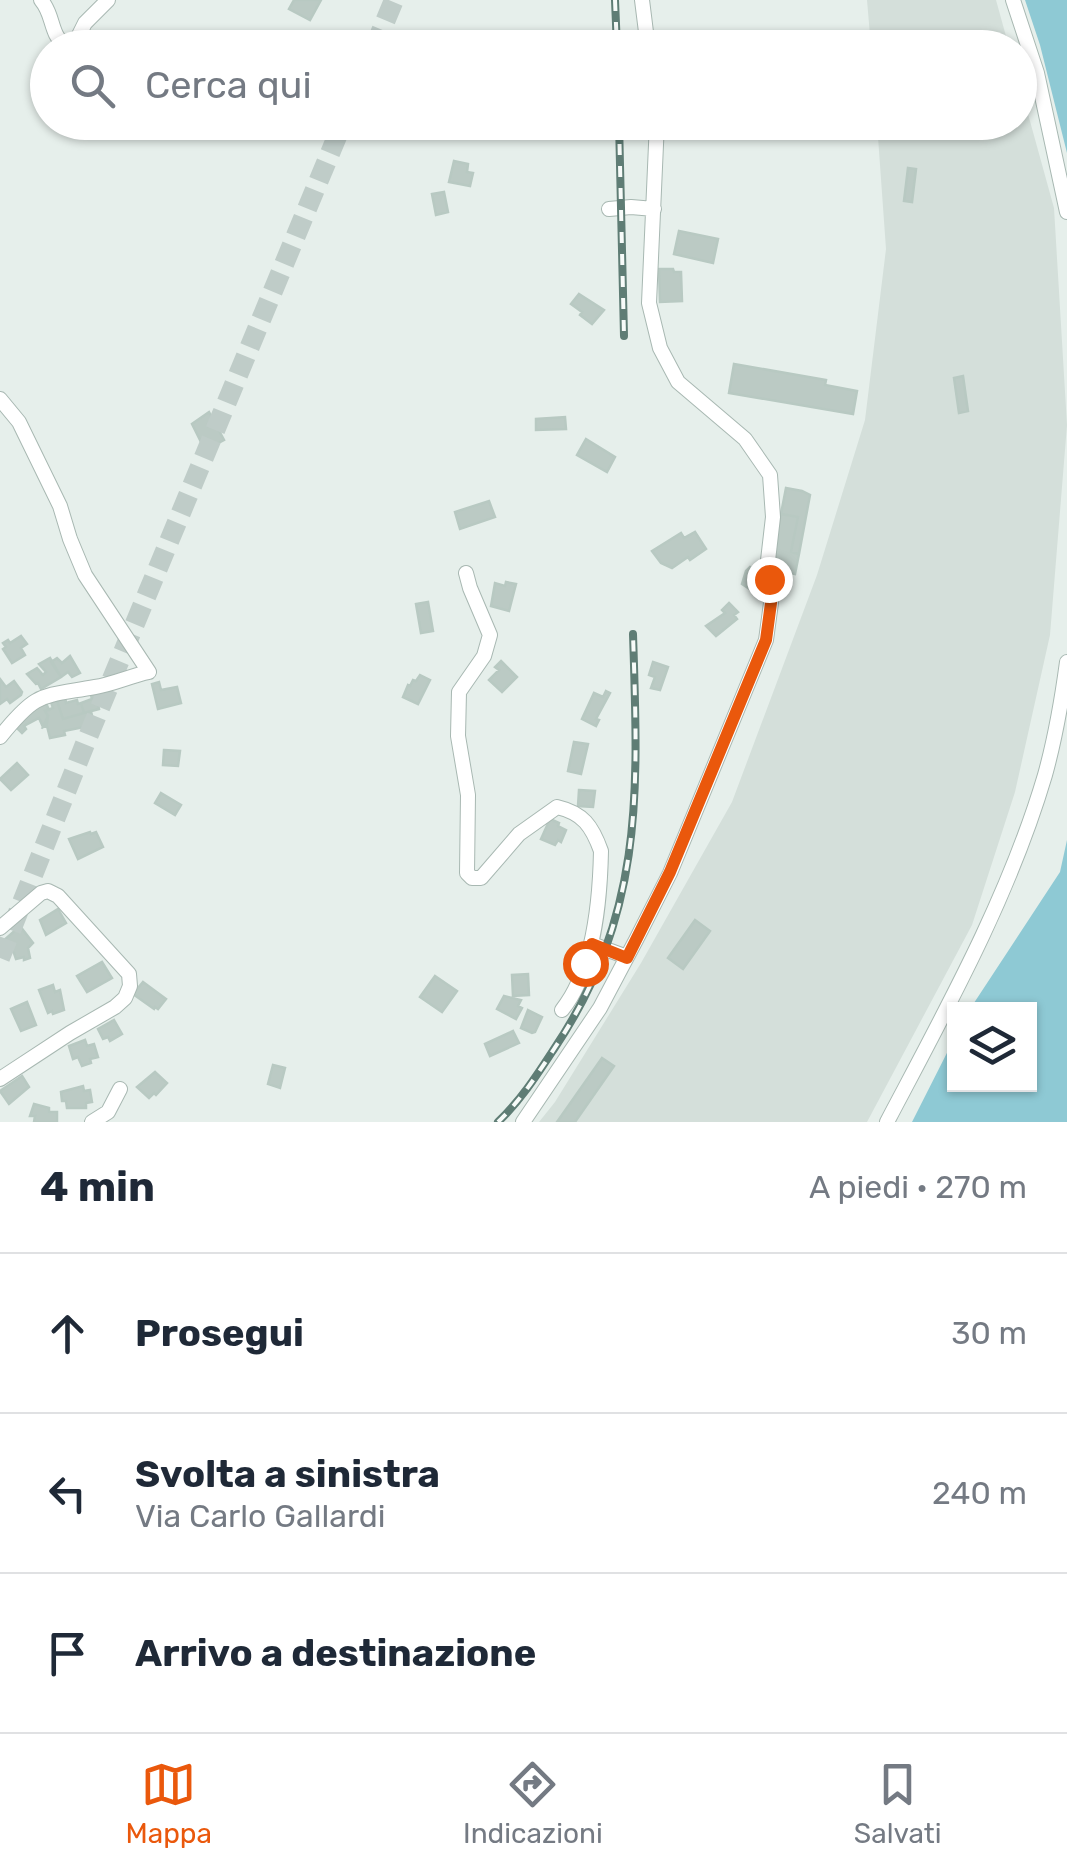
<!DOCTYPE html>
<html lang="it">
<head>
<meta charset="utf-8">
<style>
  :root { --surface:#fff; --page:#f6f6f7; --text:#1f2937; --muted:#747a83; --line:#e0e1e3; --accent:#ea580c }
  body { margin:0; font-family:Rubik,sans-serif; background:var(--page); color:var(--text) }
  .controls { position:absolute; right:30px; bottom:30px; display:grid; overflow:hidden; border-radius:0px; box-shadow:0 2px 8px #0004 }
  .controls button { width:90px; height:90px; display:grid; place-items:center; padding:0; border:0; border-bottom:2px solid var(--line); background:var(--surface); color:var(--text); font:50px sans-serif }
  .stop { position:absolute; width:30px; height:30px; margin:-22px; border:8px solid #ea580c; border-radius:50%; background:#fff }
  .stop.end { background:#ea580c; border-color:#fff; box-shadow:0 2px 10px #0008 }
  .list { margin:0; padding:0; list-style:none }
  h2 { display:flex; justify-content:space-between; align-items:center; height:130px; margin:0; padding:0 40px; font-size:42px }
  h2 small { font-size:32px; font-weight:400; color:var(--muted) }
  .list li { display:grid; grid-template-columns:65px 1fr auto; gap:30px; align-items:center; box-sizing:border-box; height:160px; padding:0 40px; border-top:2px solid var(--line) }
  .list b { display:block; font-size:38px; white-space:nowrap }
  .list p { margin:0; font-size:32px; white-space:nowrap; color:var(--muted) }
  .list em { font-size:32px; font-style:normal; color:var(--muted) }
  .icon { flex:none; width:55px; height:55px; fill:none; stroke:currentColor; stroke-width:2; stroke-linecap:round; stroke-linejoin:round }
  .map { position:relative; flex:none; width:1067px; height:1122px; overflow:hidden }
  .search { position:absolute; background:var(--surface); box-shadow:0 2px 8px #0004; left:30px; right:30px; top:30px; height:110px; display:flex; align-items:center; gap:25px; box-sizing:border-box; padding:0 35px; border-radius:55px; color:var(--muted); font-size:38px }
  .sheet { height:610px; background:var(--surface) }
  nav { display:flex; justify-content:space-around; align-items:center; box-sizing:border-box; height:140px; border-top:2px solid var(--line); background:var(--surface); font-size:28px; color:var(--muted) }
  nav a { display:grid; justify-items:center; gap:5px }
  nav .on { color:var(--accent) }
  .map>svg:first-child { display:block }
  .built { fill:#d4dfda }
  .water { fill:#8ec9d4 }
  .building { fill:#bbcac4; stroke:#b8c9c2; stroke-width:2.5 }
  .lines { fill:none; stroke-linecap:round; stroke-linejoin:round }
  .highway-tunnel { stroke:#bfccc8; stroke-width:20; stroke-dasharray:20 10; stroke-linecap:butt }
  .minor-casing { stroke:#a8b8b2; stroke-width:16 }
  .minor { stroke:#fff; stroke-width:14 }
  .rail-casing { stroke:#5f7d75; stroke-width:8 }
  .rail { stroke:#f7fbf9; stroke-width:4; stroke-dasharray:11; stroke-linecap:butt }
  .route { stroke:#ea580c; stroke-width:12 }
</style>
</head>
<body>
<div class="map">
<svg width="1067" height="1122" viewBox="0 0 1067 1122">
  <rect width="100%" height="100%" fill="#e6efeb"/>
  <!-- built -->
  <path class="built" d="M 867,0 L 996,0 L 1009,47 L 871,47 Z
    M 1020,85 L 1054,208 L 1067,425 L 1050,635 L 1015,792 L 972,925 L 867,1122 L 539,1122 L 555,1102 L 641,963 L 732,802 L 817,575 L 865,420 L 886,249 L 877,123 L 1020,122 Z"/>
  <!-- water -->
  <path class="water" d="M 1025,0 L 1067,0 L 1067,153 L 1040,45 Z
    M 1067,840 L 1067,1122 L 912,1122 L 954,1039 L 954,1084 L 1030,1084 L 1030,1009 L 970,1009 L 1060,872 Z"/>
  <!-- building -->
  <path class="building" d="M 294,0 L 321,0 L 310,20 L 289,9 Z
    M 454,161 L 468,164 L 467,172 L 473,173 L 470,186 L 449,182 Z
    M 908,168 L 916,169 L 912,202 L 904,201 Z
    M 444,192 L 448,212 L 436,215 L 432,194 Z
    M 679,231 L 718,239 L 713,263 L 674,254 Z
    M 659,269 L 673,269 L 674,272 L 681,272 L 682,301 L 660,302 Z
    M 579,294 L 604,310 L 592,324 L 580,315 L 582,312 L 571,304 Z
    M 734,364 L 826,380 L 825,385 L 857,391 L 853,414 L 729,393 Z
    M 963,376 L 968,411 L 959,413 L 954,378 Z
    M 209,412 L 224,440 L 205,450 L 192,424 Z
    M 565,417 L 566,429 L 536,430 L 536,419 Z
    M 586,439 L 615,457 L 607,472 L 577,455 Z
    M 786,488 L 802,491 L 810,495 L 799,554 L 791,552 L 798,517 L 781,514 Z
    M 489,501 L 495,517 L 460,529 L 455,512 Z
    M 781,514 L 798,517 L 791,552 L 799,554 L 795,574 L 770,569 Z
    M 695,532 L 706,549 L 690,560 L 688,557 L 672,568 L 661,563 L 652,551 L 681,533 L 684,538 Z
    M 750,567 L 763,573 L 754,592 L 742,584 L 746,571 Z
    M 506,582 L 516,584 L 509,611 L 491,606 L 495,583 L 505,586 Z
    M 428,602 L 433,631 L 421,633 L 416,604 Z
    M 729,603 L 738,612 L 734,615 L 737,619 L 716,636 L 706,626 L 725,613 L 722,610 Z
    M 21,636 L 27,644 L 21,648 L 25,655 L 12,663 L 3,649 L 6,647 L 3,643 L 8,640 L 10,643 Z
    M 70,656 L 80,673 L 72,677 L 68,672 L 61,677 L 51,662 L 57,658 L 62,663 Z
    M 50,658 L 61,677 L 41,689 L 38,683 L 36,684 L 27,674 L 37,668 L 43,675 L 46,672 L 39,664 Z
    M 501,661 L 517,677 L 502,692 L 489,680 L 499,670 L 495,667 Z
    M 653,662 L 668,667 L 660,690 L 651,688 L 655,677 L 649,675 Z
    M 420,675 L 430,680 L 418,704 L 403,697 L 408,685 L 410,686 L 413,680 L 416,681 Z
    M 0,679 L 6,687 L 14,681 L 22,692 L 21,695 L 10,703 L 7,699 L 0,704 Z
    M 159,682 L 161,690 L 177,687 L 181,703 L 158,709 L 152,684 Z
    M 108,688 L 111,701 L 98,704 L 99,709 L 84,713 L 81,703 L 92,699 L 90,692 Z
    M 606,691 L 610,693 L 596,719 L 599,720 L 596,726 L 582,719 L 594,693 L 603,697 Z
    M 65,696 L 66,703 L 77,700 L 78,704 L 81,703 L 84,713 L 63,719 L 56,698 Z
    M 56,698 L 63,719 L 91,711 L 94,725 L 64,731 L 65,735 L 50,738 L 47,726 L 43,727 L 48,716 L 45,711 L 53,708 L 50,699 Z
    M 45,701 L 49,710 L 45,711 L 48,716 L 47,723 L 43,727 L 39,718 L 24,726 L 26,729 L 22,733 L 15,726 Z
    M 574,742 L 588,744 L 581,774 L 568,771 Z
    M 164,750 L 180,751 L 178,766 L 163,765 Z
    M 17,763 L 28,775 L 11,790 L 0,779 Z
    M 579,790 L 595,791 L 593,807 L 578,806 Z
    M 161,793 L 181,805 L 175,815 L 155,803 Z
    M 550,819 L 559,823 L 558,826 L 566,830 L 561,842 L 558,840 L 555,845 L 541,839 Z
    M 90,832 L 91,834 L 96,832 L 103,847 L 78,859 L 69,839 Z
    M 58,909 L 66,923 L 46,935 L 40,920 Z
    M 695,920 L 710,931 L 683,969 L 668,958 Z
    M 20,926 L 33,943 L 28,948 L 30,958 L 24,960 L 24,957 L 16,959 L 14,953 L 3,941 Z
    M 102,962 L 112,978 L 87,992 L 77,976 Z
    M 528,974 L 529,995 L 513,996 L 512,975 Z
    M 435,976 L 457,991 L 442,1012 L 420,997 Z
    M 143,982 L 166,999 L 158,1009 L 155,1007 L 154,1009 L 133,994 Z
    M 53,985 L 55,992 L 60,990 L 64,1010 L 53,1014 L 52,1011 L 48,1013 L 39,990 Z
    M 504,996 L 521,1000 L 518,1006 L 522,1008 L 516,1019 L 497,1009 Z
    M 27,1002 L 36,1025 L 21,1031 L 11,1009 Z
    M 528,1010 L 542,1017 L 535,1032 L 532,1033 L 521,1028 Z
    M 114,1020 L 122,1034 L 110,1041 L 108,1037 L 103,1039 L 98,1029 Z
    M 513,1031 L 519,1043 L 490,1056 L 485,1044 Z
    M 85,1040 L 87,1046 L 94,1044 L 98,1057 L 90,1059 L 91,1063 L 82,1066 L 78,1057 L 73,1059 L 69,1046 Z
    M 602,1058 L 614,1066 L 575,1122 L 557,1122 Z
    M 273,1065 L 285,1068 L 280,1088 L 268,1084 Z
    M 155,1072 L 167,1083 L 156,1095 L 154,1093 L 149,1098 L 137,1087 Z
    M 22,1076 L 29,1087 L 9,1104 L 0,1091 Z
    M 83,1086 L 84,1091 L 90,1090 L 92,1102 L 86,1103 L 86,1108 L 67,1108 L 66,1101 L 62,1101 L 61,1092 Z
    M 34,1104 L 49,1108 L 49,1112 L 57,1112 L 57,1122 L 34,1122 L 35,1116 L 30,1116 Z"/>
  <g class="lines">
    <!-- highway-tunnel -->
    <path class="highway-tunnel" d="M 374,48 L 394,0
      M 0,958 L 85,744 L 343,122"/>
    <!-- minor casing -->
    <g class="minor-casing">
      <path id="minor" d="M 41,0 C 54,15 49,31 65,47 L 78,37 L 85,23 L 108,0
        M 642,0 L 648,48
        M 1013,0 L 1037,73 L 1067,212
        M 609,209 L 631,207 L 654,209
        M 0,399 L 19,422 L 60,506 L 70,539 L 85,575 L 149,672 C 130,676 113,684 95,687 C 40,697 37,691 0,737
        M 466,573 L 470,588 L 490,635 L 484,656 L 459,692 L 458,736 L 468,795 L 467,873 L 472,878 L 481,878 L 519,834 L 557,807 C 583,813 592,826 601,851 C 600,902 594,970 562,1010
        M 0,928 L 41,893 L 48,891 L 58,896 L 129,974 L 130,986 L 125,998 L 115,1007 L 70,1033 L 0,1079
        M 592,944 L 627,957
        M 92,1122 L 108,1112 L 120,1089
        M 523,1122 L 600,1008 L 636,940 L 670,873 L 766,640 L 771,603 L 767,569 L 773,517 L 770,475 L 745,439 L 678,382 L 660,348 L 649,303 L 657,122
        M 887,1122 C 946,1010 1009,897 1045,775 C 1055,739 1062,699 1067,662"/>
    </g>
    <!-- minor -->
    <use href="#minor" class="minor"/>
    <!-- rail casing -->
    <g class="rail-casing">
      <path id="rail" d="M 615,0 L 617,48
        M 619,122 L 624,336
        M 498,1122 C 521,1100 537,1075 554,1049 C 645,913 638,790 633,634"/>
    </g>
    <!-- rail -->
    <use href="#rail" class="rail"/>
  </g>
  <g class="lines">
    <!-- route -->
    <path class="route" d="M 585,963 L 592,944 L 627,958 L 670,872 L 766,640 L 771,603 L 769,579"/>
  </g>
</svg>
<div class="controls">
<button><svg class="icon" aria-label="layers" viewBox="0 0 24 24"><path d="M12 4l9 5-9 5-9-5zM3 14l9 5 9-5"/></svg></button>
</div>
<div class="stop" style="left:585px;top:963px"></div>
<div class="stop end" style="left:769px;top:579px"></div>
<div class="search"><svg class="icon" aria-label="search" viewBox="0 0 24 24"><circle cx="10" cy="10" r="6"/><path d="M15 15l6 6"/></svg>Cerca qui</div>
</div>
<section class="sheet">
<h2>4 min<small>A piedi · 270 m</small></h2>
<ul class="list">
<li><svg class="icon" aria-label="ahead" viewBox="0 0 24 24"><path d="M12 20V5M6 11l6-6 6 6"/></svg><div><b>Prosegui</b></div><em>30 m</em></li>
<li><svg class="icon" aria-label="left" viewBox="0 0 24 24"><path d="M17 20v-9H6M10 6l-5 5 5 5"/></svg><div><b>Svolta a sinistra</b><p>Via Carlo Gallardi</p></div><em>240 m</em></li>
<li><svg class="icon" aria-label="arrive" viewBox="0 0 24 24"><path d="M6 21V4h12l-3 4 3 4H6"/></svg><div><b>Arrivo a destinazione</b></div></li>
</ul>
</section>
<nav>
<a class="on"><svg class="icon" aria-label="map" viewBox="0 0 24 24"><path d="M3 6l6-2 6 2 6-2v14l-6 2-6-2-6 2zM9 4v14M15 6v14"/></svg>Mappa</a>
<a><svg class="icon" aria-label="directions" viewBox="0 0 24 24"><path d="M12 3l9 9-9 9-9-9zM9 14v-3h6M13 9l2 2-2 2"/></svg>Indicazioni</a>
<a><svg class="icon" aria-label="saved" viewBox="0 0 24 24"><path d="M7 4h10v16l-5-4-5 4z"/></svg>Salvati</a>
</nav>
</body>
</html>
